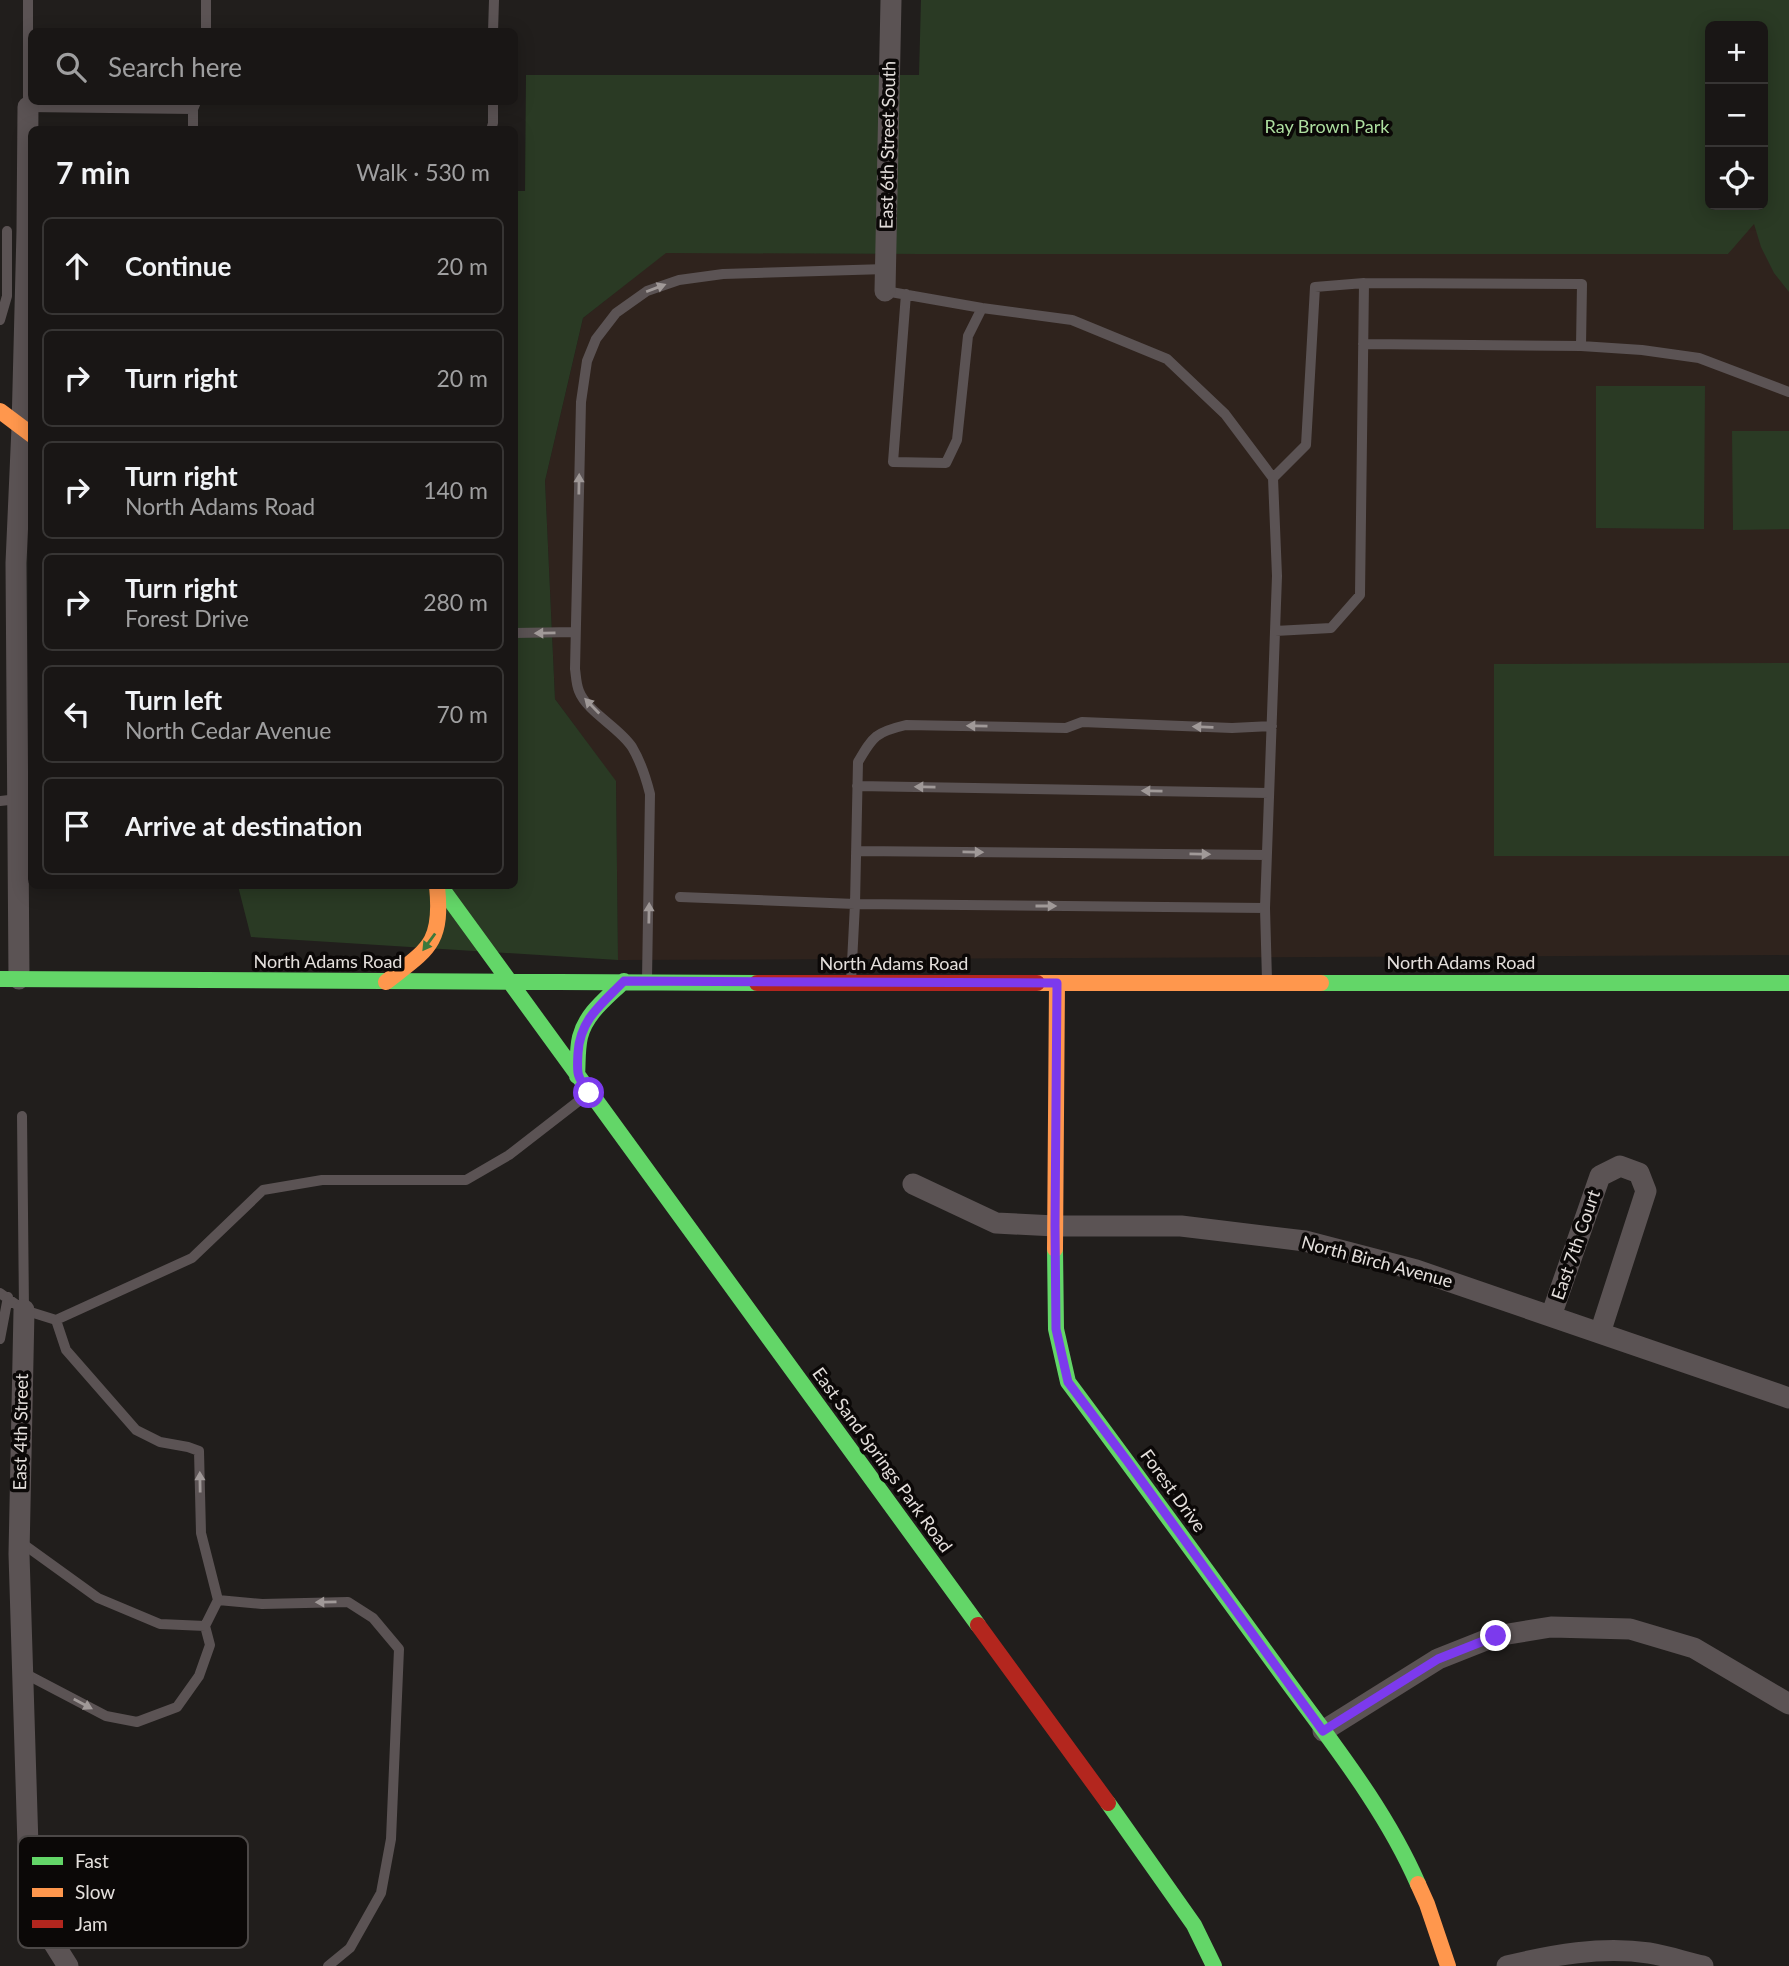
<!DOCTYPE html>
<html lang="en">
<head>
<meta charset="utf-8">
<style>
  :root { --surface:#191615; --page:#221f1e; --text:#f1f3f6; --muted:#9f9fa0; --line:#373534 }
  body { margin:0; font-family:Lato,sans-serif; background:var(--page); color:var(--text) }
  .controls { position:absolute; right:21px; top:21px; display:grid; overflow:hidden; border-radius:10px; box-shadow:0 4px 18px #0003 }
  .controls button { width:63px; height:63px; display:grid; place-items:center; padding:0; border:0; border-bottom:2px solid var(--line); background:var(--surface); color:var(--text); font:35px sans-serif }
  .stop { position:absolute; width:21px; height:21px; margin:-16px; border:5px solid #7c3aed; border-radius:50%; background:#fff }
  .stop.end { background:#7c3aed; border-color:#fff; box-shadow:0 2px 7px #0008 }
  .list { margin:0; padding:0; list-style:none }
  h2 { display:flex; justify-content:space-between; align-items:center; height:91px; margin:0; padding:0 28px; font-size:30px }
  h2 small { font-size:23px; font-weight:400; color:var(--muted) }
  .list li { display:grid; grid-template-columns:46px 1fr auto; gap:21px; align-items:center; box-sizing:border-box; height:98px; margin:0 14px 14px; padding:0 14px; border:2px solid var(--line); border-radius:10px }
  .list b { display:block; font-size:26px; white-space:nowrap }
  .list p { margin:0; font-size:23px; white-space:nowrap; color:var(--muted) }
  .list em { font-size:23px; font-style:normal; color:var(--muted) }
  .icon { flex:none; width:38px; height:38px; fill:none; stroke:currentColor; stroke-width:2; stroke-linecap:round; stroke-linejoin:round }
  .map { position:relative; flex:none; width:1789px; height:1966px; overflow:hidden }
  .search { position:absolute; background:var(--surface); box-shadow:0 4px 18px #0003; left:28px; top:28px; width:490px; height:77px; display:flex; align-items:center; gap:18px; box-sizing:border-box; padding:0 24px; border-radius:10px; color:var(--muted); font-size:26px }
  .panel { position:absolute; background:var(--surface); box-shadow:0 4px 18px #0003; left:28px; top:126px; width:490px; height:763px; border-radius:10px }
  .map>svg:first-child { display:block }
  .built { fill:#2f231d }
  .green { fill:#2a3a24; fill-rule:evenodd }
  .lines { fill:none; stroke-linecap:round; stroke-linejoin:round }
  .lane { stroke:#5b5354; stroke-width:10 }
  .street { stroke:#5b5354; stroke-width:21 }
  .fast { stroke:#63d668; stroke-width:16 }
  .slow { stroke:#ff974d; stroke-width:16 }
  .jam { stroke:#b3261e; stroke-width:16 }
  .oneway { fill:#a09998 }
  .oneway2 { fill:#3b793c }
  .route { stroke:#7c3aed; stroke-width:9 }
  .labels { text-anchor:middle; stroke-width:7; stroke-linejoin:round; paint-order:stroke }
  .park-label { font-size:18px; fill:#adde9f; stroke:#0b0807 }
  .street-label { font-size:18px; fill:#e4dfdc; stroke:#0b0807 }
  .key { fill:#0b0807; stroke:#4c4847; stroke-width:2 }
  .key-label { font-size:19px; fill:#e4dfdc }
</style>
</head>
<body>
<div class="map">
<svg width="1789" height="1966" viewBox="0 0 1789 1966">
  <rect width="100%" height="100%" fill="#211e1c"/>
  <!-- built -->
  <path class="built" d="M 1789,114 L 1789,955 L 618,960 L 616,782 L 555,699 L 545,481 L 583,318 L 666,252 L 923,254 L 1728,254 L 1763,205 Z"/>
  <!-- green -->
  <path class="green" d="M 921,0 L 1789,0 L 1789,292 L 1774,273 L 1761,247 L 1754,224 L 1728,254 L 923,254 L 666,253 L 583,318 L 545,481 L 555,699 L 616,781 L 618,960 L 251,937 L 238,886 L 514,886 L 514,191 L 525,191 L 526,75 L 919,75 ZM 1710,26 L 1763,26 L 1763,205 L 1710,205 Z
    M 1596,386 L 1705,386 L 1704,529 L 1596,528 Z
    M 1732,431 L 1789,431 L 1789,529 L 1733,530 Z
    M 1789,663 L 1789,856 L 1494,856 L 1494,664 Z"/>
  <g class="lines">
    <!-- lane -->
    <path class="lane" d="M 28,0 L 28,107 L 193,109 L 196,102
      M 206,32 L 206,0
      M 493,32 L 494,0
      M 193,109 L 193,130
      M 491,130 L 493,123 L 493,102
      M 885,291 L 982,308 L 1072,320 L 1167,359 L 1225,414 L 1273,478 L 1277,576 L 1265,908 L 1267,980
      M 906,294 L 893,462 L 946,463 L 957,440 L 968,336 L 982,308
      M 0,320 L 7,296 L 7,231
      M 1363,344 L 1581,346 L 1582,284 L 1364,283
      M 1581,346 L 1642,350 L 1699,358 L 1789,392
      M 1273,478 L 1306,445 L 1315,287 L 1364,283 L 1360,595 L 1331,628 L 1275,631
      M 514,633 L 575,632
      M 857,786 L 1269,793
      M 0,801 L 18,799
      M 856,851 L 1267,855
      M 680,897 L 855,904 L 851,982
      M 1265,908 L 855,904 L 858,762 C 873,736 876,732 906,725 L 1066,728 L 1082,722 L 1232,728 L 1272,726
      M 647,979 L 650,794 C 646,778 641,762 632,747 C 619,727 587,712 579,691 C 576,684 576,675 575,669 L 581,402 L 587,361 L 596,339 L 616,313 L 647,291 L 679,280 L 723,274 L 886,269
      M 22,1116 L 24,1310
      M 0,1293 L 24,1310 L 56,1320 L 192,1258 L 263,1190 L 322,1180 L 466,1180 L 509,1155 L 589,1093
      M 56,1320 L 66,1350 L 136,1430 L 160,1442 L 188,1447 L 199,1451 L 201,1533 L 218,1600 L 262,1604 L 348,1602 L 373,1618 L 399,1649 L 391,1839 L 381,1893 L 350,1948 L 328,1966
      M 0,1339 L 8,1297
      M 19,1541 L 98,1598 L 160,1624 L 205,1626 L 218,1600
      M 22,1672 L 106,1716 L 137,1722 L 177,1707 L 199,1676 L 210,1645 L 205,1626"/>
    <!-- street -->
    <path class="street" d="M 885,291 L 891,0
      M 19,979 L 16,563 L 22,427 L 27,231 L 28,107
      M 913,1184 L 996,1223 L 1055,1226 L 1181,1226 L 1305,1241 L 1416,1270 L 1789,1398
      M 24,1310 L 19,1554 L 28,1846 L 46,1931 L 68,1966
      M 1551,1316 L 1600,1176 L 1620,1166 L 1639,1173 L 1646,1191 L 1600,1333
      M 1323,1731 L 1438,1659 L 1496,1636 L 1551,1627 L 1630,1629 L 1694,1648 L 1789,1704
      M 1507,1966 C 1553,1955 1601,1946 1649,1953 C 1667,1956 1685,1962 1703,1966"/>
    <!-- fast -->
    <path class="fast" d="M 440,886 L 978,1625
      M 0,979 L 757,983
      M 1321,983 L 1789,983
      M 577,1076 C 578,1063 577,1050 580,1037 C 586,1013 607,998 624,981
      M 1055,1249 L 1056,1329 L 1068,1382 C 1139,1477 1209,1574 1279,1670 C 1328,1738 1384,1806 1418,1884
      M 1108,1803 L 1194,1925 L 1214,1966"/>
    <!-- slow -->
    <path class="slow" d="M 0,411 L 32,435
      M 386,982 C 428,949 443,944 437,886
      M 1037,983 L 1321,983
      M 1055,1249 L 1057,983
      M 1418,1884 L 1427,1904 L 1448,1966"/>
    <!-- jam -->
    <path class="jam" d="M 757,983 L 1037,983
      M 978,1625 L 1108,1803"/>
  </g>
  <!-- one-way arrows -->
  <defs><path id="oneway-solid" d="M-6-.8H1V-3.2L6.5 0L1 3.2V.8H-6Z" transform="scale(1.75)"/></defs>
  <g class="oneway">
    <use href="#oneway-solid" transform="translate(656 288) rotate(-21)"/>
    <use href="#oneway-solid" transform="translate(579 484) rotate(-89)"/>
    <use href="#oneway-solid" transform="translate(545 633) rotate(179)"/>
    <use href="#oneway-solid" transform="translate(592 706) rotate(-134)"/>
    <use href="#oneway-solid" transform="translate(977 726) rotate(-179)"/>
    <use href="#oneway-solid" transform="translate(1203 727) rotate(-178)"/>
    <use href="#oneway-solid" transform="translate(925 787) rotate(-179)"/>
    <use href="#oneway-solid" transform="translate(1152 791) rotate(-179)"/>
    <use href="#oneway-solid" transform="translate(973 852) rotate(1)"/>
    <use href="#oneway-solid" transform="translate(1200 854) rotate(1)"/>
    <use href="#oneway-solid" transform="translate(1046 906)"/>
    <use href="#oneway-solid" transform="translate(649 913) rotate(-89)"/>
    <use href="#oneway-solid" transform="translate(200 1482) rotate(-91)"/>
    <use href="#oneway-solid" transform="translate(326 1602) rotate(179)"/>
    <use href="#oneway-solid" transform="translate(83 1704) rotate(28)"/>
  </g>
  <use class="oneway2" href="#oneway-solid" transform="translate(429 942) rotate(126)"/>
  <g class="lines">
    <!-- route -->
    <path class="route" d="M 589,1093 C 576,1075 577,1074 578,1053 C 580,1019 602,1004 624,981 L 1057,983 L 1055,1226 L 1056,1329 L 1068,1382 L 1128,1462 L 1323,1731 L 1438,1659 L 1496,1636"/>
  </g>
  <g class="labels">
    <!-- park labels -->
    <g class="park-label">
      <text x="1327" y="133">Ray Brown Park</text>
    </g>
    <!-- street labels -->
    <g class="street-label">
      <text transform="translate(888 145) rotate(-89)" y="6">East 6th Street South</text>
      <text x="328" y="968">North Adams Road</text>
      <text x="1461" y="969">North Adams Road</text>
      <text x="894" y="970">North Adams Road</text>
      <text transform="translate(1576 1245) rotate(-71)" y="6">East 7th Court</text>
      <text transform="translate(1377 1262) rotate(15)" y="6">North Birch Avenue</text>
      <text transform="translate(21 1432) rotate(-89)" y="6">East 4th Street</text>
      <text transform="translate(882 1460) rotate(54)" y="6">East Sand Springs Park Road</text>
      <text transform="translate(1173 1491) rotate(54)" y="6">Forest Drive</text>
    </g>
  </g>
  <!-- legend -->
  <rect x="18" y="1836" width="230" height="112" rx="10" class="key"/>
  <rect x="32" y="1857" width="31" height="8" fill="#63d668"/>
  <rect x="32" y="1888" width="31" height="9" fill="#ff974d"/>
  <rect x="32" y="1920" width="31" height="8" fill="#b3261e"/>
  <g class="key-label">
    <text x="75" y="1868">Fast</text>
    <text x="75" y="1899">Slow</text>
    <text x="75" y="1931">Jam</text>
  </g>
</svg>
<div class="controls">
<button>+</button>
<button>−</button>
<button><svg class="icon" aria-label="locate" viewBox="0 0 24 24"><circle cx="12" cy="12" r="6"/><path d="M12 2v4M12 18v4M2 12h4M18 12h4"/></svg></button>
</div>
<div class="stop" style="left:589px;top:1093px"></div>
<div class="stop end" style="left:1496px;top:1636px"></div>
<div class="search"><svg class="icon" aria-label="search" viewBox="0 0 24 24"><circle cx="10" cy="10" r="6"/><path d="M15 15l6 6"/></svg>Search here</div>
<section class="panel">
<h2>7 min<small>Walk · 530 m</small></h2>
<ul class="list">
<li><svg class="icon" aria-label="ahead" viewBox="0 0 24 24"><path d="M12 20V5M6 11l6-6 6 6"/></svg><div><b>Continue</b></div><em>20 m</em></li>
<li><svg class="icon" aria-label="right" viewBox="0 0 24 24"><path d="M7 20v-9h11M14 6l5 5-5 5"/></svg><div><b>Turn right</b></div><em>20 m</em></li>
<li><svg class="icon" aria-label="right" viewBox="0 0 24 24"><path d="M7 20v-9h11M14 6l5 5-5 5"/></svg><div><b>Turn right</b><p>North Adams Road</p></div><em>140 m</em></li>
<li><svg class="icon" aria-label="right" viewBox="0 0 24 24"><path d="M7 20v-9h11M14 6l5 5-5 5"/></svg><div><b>Turn right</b><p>Forest Drive</p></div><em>280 m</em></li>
<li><svg class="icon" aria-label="left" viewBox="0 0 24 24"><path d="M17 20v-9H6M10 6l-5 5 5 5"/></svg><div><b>Turn left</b><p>North Cedar Avenue</p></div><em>70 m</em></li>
<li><svg class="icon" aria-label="arrive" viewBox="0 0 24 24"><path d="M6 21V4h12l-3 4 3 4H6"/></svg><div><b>Arrive at destination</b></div></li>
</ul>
</section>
</div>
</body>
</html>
